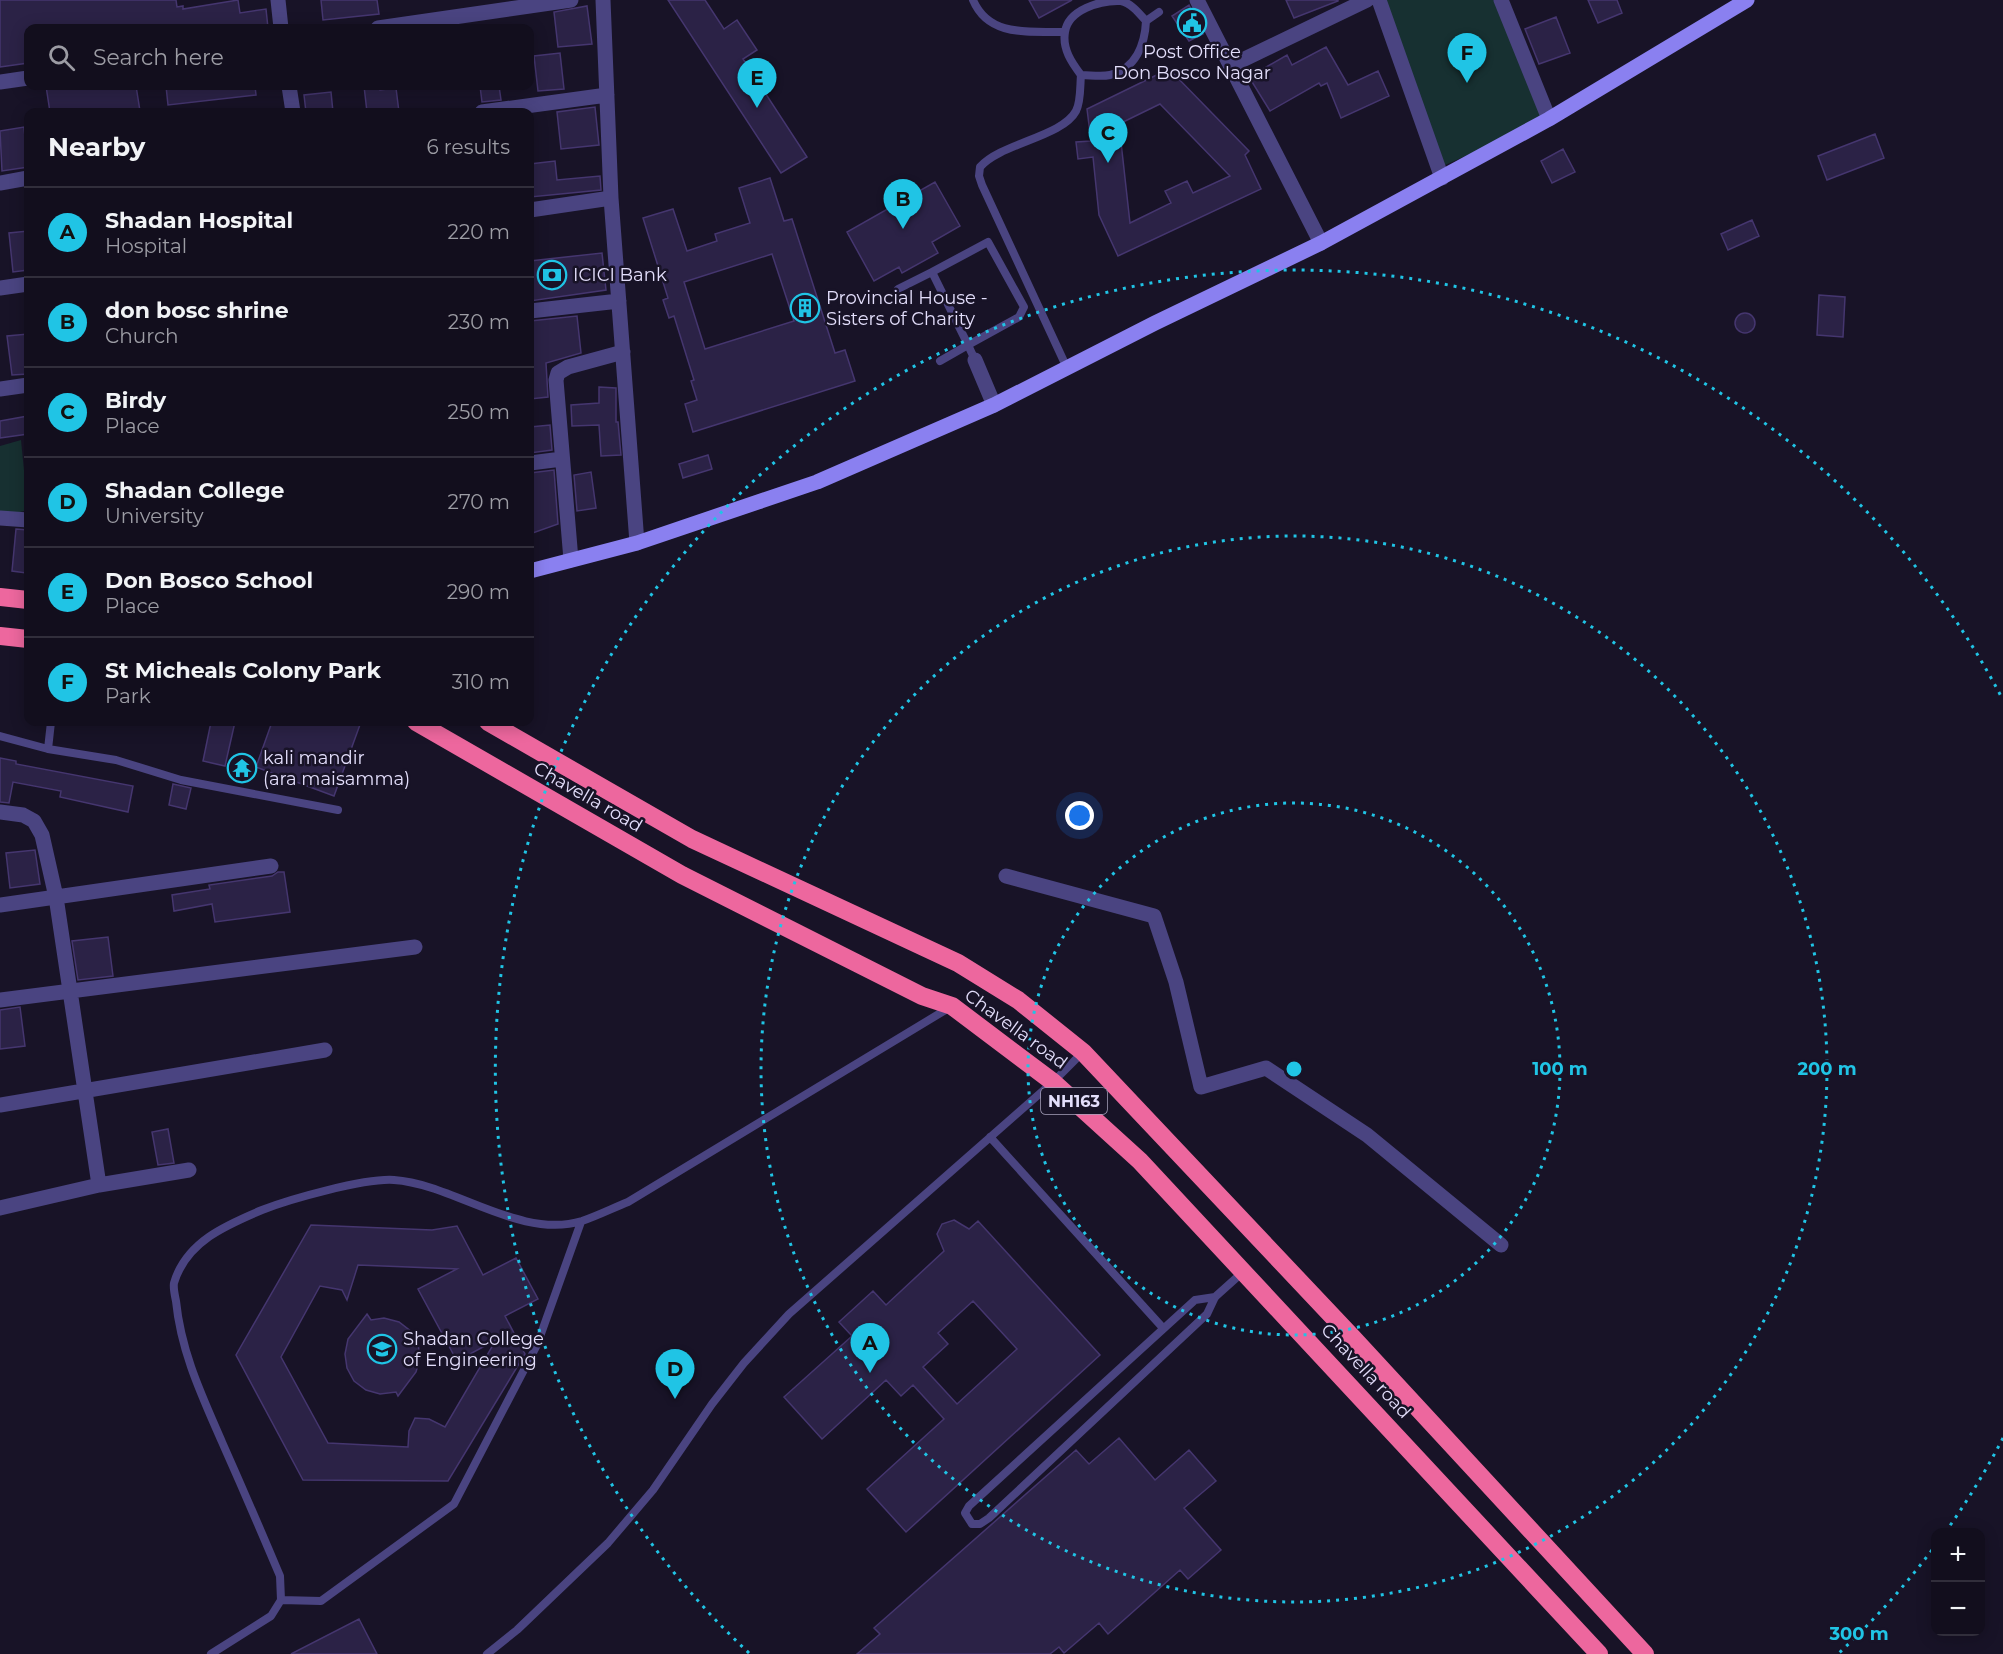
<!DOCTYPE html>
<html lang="en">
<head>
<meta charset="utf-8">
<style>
  :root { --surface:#120e1d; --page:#1b1726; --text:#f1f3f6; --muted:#9c9ca4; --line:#312e3b; --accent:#20c4e5 }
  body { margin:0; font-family:Montserrat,sans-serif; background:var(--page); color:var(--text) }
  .controls { position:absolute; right:18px; bottom:18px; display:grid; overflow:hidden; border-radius:12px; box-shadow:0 3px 15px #0003 }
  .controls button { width:54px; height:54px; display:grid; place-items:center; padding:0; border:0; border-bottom:2px solid var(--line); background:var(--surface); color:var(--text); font:30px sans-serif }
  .you { position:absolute; left:1080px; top:816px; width:21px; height:21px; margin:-15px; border:4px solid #fff; border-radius:50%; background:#1a73e8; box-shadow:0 0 0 9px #1a73e833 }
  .badge { display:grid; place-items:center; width:39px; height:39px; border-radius:50%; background:var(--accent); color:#111; font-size:20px; font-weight:700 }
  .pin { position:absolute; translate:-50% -50px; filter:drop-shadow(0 2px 3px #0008) }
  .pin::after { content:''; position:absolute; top:32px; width:21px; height:18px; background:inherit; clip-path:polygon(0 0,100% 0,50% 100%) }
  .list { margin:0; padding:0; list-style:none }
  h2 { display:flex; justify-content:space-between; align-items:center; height:78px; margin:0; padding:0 24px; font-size:26px }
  h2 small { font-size:20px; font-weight:400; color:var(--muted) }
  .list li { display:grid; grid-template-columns:39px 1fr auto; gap:18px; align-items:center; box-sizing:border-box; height:90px; padding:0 24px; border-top:2px solid var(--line) }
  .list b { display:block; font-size:22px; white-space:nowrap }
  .list p { margin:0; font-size:20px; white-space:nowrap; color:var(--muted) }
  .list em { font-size:20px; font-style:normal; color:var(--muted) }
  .icon { flex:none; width:33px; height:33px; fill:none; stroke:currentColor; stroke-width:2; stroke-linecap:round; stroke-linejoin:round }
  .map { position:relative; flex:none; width:2003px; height:1654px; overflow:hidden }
  .search { position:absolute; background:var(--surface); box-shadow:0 3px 15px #0003; left:24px; top:24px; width:510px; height:66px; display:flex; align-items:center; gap:15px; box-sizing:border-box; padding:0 21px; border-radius:12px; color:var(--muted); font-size:22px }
  .panel { position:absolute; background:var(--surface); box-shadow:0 3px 15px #0003; left:24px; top:108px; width:510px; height:618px; border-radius:12px }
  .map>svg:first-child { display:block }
  .green { fill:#173031 }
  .building { fill:#2b2246; stroke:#45366f; stroke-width:1.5; fill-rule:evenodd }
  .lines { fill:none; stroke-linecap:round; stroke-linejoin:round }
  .lane { stroke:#4a4481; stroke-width:8 }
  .street { stroke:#4a4481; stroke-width:15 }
  .secondary { stroke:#8a80f0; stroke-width:15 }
  .highway { stroke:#ed679e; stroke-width:18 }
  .ring { fill:none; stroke:#20c4e5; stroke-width:3; stroke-dasharray:3 6 }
  .labels { text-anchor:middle; stroke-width:5; stroke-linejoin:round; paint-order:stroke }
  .shield { fill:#181327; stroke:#a6a1bb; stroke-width:1.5 }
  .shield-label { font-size:16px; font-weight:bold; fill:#e3defb }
  .poi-label { font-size:18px; fill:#e3defb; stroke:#181327; text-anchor:start }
  .street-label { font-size:18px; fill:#e3defb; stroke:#181327 }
  .centre { fill:#20c4e5; stroke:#181327; stroke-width:3 }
  .ring-label { font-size:18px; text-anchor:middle; font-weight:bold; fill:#20c4e5; stroke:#181327; stroke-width:5; stroke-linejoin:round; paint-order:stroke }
</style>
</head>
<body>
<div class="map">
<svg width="2003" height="1654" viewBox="0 0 2003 1654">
  <rect width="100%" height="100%" fill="#181327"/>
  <!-- green -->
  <path class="green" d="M 1376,0 L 1497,0 L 1543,115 L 1499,141 L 1434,170 Z
    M 21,440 L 28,510 L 16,513 L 0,512 L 0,446 Z"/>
  <!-- building -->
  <path class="building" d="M 0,0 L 176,0 L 177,7 L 183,6 L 183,9 L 238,0 L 240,13 L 266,9 L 268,28 L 28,28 L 28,63 L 0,67 Z
    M 321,0 L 377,0 L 379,14 L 323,20 Z
    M 668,0 L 705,0 L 724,29 L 737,20 L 757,50 L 743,59 L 807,157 L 781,173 Z
    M 1029,0 L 1072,0 L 1039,18 Z
    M 1286,0 L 1338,0 L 1338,1 L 1294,18 Z
    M 1588,0 L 1617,0 L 1622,13 L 1598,23 Z
    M 1189,5 L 1203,34 L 1189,41 L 1172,16 Z
    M 587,6 L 592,44 L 558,47 L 554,12 Z
    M 1556,17 L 1570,53 L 1539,64 L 1525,29 Z
    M 1326,47 L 1348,85 L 1378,71 L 1389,96 L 1341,118 L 1327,83 L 1321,86 L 1319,83 L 1270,111 L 1249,77 L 1287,55 L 1292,65 Z
    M 560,53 L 564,89 L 538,91 L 534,56 Z
    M 1169,69 L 1249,151 L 1245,155 L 1261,189 L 1118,256 L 1099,215 L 1093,157 L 1078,159 L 1076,142 L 1091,141 L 1087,109 ZM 1160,104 L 1230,176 L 1193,193 L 1187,181 L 1165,191 L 1171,203 L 1130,223 L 1119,124 Z
    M 46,86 L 136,86 L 140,111 L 50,112 Z
    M 166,86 L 255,86 L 256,95 L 168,105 Z
    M 364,86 L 379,86 L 380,90 L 396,88 L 399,112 L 367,112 Z
    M 480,86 L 499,86 L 501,100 L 482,102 Z
    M 331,92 L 333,112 L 306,112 L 304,95 Z
    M 595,107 L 599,145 L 561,149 L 557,112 Z
    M 24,127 L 28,167 L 2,171 L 0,131 Z
    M 1875,134 L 1884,158 L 1827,180 L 1818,156 Z
    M 1563,149 L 1575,172 L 1552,183 L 1541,161 Z
    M 555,161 L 557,180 L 600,176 L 601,190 L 530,197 L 530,164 Z
    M 770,178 L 784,221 L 792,219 L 835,353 L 845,350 L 855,381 L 693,432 L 685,404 L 697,400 L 691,381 L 694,380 L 674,316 L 669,318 L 663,300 L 668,298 L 643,218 L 673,209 L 687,251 L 717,241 L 715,234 L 750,223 L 739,188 ZM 772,254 L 794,321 L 705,349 L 684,282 Z
    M 935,182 L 960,226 L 932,242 L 938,253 L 902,273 L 899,267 L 874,281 L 847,232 Z
    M 1752,220 L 1759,236 L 1728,250 L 1721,234 Z
    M 28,231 L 28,270 L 13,272 L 9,233 Z
    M 602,253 L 606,290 L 530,301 L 530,261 Z
    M 1819,295 L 1845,297 L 1843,337 L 1817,335 Z
    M1735 323a10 10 0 1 1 20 0a10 10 0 1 1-20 0Z
    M 577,316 L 581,353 L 546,363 L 548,397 L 530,399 L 530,321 Z
    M 28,334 L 28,374 L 12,375 L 7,336 Z
    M 599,387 L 616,388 L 616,422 L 618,422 L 621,455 L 601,456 L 599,425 L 572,426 L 571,405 L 599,403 Z
    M 28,416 L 28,434 L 0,438 L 0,421 Z
    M 550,425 L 552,450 L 530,453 L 530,427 Z
    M 708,455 L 712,469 L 683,478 L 679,464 Z
    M 554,470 L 558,524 L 530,534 L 530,473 Z
    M 591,472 L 596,508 L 577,511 L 574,475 Z
    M 16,529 L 28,530 L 26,573 L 12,571 Z
    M 211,722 L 235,722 L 225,766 L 203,761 Z
    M 272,722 L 361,722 L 334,796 L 256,767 Z
    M 0,758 L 16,761 L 16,764 L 133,786 L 128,812 L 60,797 L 61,791 L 13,782 L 9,803 L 0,802 Z
    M 173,784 L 191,788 L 186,809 L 169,805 Z
    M 35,850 L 40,884 L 10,888 L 6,853 Z
    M 278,872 L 284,872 L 290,912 L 215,922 L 212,904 L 174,911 L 172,895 L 210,889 L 209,885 L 272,876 Z
    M 108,937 L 113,976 L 78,980 L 72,941 Z
    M 20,1007 L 25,1046 L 0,1049 L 0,1010 Z
    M 168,1129 L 174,1163 L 158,1165 L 152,1132 Z
    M 954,1220 L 969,1229 L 978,1221 L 1100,1355 L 906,1532 L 867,1489 L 944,1419 L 913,1385 L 901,1396 L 886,1380 L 822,1439 L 784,1397 L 852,1336 L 839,1322 L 873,1291 L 886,1305 L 944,1251 L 937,1234 L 942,1224 ZM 973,1301 L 1017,1349 L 957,1404 L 923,1367 L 948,1344 L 938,1333 Z
    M 311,1225 L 432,1230 L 457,1226 L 483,1275 L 516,1258 L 538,1299 L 505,1316 L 525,1354 L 448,1481 L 303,1480 L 236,1355 ZM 358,1265 L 457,1269 L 418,1289 L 457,1361 L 496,1340 L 445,1427 L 429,1419 L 415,1418 L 409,1431 L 408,1447 L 328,1443 L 281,1357 L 320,1286 L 342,1290 L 347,1300 Z
    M 367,1314 L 371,1320 L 384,1318 L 399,1322 L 417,1336 L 420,1358 L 416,1372 L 398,1396 L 396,1392 L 380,1394 L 366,1390 L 354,1381 L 347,1368 L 345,1354 L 348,1339 Z
    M 1119,1438 L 1155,1480 L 1189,1450 L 1216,1481 L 1184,1508 L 1221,1550 L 1188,1579 L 1180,1570 L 1108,1634 L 1099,1623 L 1064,1653 L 1059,1647 L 1050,1654 L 857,1654 L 880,1634 L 874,1628 L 1076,1450 L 1089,1464 Z
    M 359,1619 L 377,1654 L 291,1654 Z"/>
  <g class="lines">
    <!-- lane -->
    <path class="lane" d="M 973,0 C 989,38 1030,31 1065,32
      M 1081,75 C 1090,75 1101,77 1110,75 C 1136,69 1145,44 1146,21
      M 988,242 L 1024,307 L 1019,317 L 968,345 L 932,272 Z
      M 898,289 L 932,272
      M 940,361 L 968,345 L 975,360
      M 1067,368 L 982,185 L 979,176 L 980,167 C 1001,143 1062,137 1076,111 C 1081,102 1080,85 1081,75 C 1072,63 1062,49 1065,32 C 1068,10 1100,0 1121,1 C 1131,3 1139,13 1146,21 L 1159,12
      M 51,722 L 48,749 L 116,760 L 181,780 L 338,810
      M 0,736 L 48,749
      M 990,1137 L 1163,1328
      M 1215,1297 L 1195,1300 L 969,1506 L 965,1513 L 972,1524 L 980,1524 L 989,1518 L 1207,1314 L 1215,1297 L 1244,1271
      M 281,1600 L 321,1601 L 454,1504 L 537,1345 L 581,1222
      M 211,1654 L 271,1616 L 281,1600 L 280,1576 C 261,1531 242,1487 222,1442 C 202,1396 181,1352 176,1301 C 175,1296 173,1288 174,1283 C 186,1242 226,1225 262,1210 C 290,1199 365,1178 394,1180 C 454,1184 520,1240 582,1221 C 597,1216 613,1208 628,1202 L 952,1006
      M 487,1654 L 517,1630 L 608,1543 L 653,1490 L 712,1404 L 744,1363 L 789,1314 L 1053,1082 L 1083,1052"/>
    <!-- street -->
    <path class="street" d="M 278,0 L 281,28
      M 603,0 L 611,198 L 637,543
      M 1197,0 L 1321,243
      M 1379,0 L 1442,178
      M 1501,0 L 1549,119
      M 378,28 L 571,0
      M 1230,66 L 1367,0
      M 0,82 L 28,78
      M 289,86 L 293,112
      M 482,112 L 607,95
      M 0,183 L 28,178
      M 530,210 L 611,198
      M 0,288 L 28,284
      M 530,311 L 619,301
      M 975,360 L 994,405
      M 0,389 L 28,385
      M 530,463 L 562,459
      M 0,518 L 28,520
      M 571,560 L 556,380 L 558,373 L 568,367 L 623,352
      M 0,812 L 23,815 L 34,821 L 42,835 L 56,897 L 99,1185
      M 1006,876 L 1154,916 L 1176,982 L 1201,1087 L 1266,1068 L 1367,1135 L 1501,1245
      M 0,905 L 271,866
      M 0,1000 L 415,947
      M 0,1105 L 325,1050
      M 0,1208 L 99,1185 L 189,1170"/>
    <!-- secondary -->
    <path class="secondary" d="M 530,571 L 637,543 L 817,482 L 994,405 L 1155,323 L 1321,243 L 1549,119 L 1747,0"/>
    <!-- highway -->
    <path class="highway" d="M 0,597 L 28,600
      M 0,636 L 28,639
      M 416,722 L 682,875 L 922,996 L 952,1006 L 1053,1082 L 1140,1161 L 1599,1654
      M 488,722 L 692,839 L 958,963 L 1018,1000 L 1083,1052 L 1353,1338 L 1645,1654"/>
  </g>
  <!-- distance rings -->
  <g class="ring">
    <circle cx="1294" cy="1069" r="266"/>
    <circle cx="1294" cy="1069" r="533"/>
    <path d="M2003 1438A799 799 0 0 1 1949 1527M1932 1550A799 799 0 0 1 1839 1653M749 1653A799 799 0 1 1 2003 700"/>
  </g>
  <!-- icons -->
  <defs>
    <g id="civic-ring" transform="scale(1.5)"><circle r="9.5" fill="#181327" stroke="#20c4e5" stroke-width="1.5"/><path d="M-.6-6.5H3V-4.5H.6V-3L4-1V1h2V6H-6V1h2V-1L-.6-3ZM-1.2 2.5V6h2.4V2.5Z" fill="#20c4e5"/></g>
    <g id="bank-ring" transform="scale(1.5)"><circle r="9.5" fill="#181327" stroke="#20c4e5" stroke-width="1.5"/><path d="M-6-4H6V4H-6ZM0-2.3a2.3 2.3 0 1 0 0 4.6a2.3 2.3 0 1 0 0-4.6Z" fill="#20c4e5"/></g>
    <g id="building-ring" transform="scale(1.5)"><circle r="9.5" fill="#181327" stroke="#20c4e5" stroke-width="1.5"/><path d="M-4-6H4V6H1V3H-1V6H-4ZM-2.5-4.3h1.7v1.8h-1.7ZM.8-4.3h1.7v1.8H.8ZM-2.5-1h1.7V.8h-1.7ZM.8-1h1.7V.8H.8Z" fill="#20c4e5"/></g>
    <g id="temple-ring" transform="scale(1.5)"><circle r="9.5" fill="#181327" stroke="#20c4e5" stroke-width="1.5"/><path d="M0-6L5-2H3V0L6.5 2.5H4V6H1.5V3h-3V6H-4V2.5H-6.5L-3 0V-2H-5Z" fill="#20c4e5"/></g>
    <g id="university-ring" transform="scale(1.5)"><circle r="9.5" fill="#181327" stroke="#20c4e5" stroke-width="1.5"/><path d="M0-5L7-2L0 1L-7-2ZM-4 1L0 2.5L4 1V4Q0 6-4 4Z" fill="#20c4e5"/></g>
  </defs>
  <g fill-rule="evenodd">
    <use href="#civic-ring" x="1192" y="23"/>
    <use href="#bank-ring" x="552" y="275"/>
    <use href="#building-ring" x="805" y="308"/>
    <use href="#temple-ring" x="242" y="768"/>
    <use href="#university-ring" x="382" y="1349"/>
  </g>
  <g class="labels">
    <!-- shield labels -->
    <rect class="shield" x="1041" y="1088" width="66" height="26" rx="4.5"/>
    <g class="shield-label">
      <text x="1074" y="1107">NH163</text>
    </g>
    <!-- poi labels -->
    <g class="poi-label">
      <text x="1192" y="58" text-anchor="middle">Post Office<tspan x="1192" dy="21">Don Bosco Nagar</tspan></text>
      <text x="573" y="281">ICICI Bank</text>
      <text x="826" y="304">Provincial House -<tspan x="826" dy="21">Sisters of Charity</tspan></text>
      <text x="263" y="764">kali mandir<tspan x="263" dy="21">(ara maisamma)</tspan></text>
      <text x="403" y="1345">Shadan College<tspan x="403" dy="21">of Engineering</tspan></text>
    </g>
    <!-- street labels -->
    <g class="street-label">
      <text transform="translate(588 797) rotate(30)" y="6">Chavella road</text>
      <text transform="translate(1016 1029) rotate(36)" y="6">Chavella road</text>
      <text transform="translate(1366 1371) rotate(47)" y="6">Chavella road</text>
    </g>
  </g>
  <circle cx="1294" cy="1069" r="9" class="centre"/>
  <g class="ring-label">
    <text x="1560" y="1075">100 m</text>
    <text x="1827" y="1075">200 m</text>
    <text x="1859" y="1640">300 m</text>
  </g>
</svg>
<div class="controls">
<button>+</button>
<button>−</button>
</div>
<div class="you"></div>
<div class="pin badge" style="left:870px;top:1373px">A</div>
<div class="pin badge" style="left:903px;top:229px">B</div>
<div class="pin badge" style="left:1108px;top:163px">C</div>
<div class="pin badge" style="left:675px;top:1399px">D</div>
<div class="pin badge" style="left:757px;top:108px">E</div>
<div class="pin badge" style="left:1467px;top:83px">F</div>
<div class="search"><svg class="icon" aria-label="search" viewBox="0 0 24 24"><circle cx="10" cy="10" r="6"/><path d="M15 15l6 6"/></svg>Search here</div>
<section class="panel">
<h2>Nearby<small>6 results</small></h2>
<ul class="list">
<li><span class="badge">A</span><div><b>Shadan Hospital</b><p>Hospital</p></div><em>220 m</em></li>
<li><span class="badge">B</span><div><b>don bosc shrine</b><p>Church</p></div><em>230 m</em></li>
<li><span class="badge">C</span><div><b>Birdy</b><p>Place</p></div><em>250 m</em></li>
<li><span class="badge">D</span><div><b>Shadan College</b><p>University</p></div><em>270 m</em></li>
<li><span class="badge">E</span><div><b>Don Bosco School</b><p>Place</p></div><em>290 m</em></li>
<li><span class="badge">F</span><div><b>St Micheals Colony Park</b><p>Park</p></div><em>310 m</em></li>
</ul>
</section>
</div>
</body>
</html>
